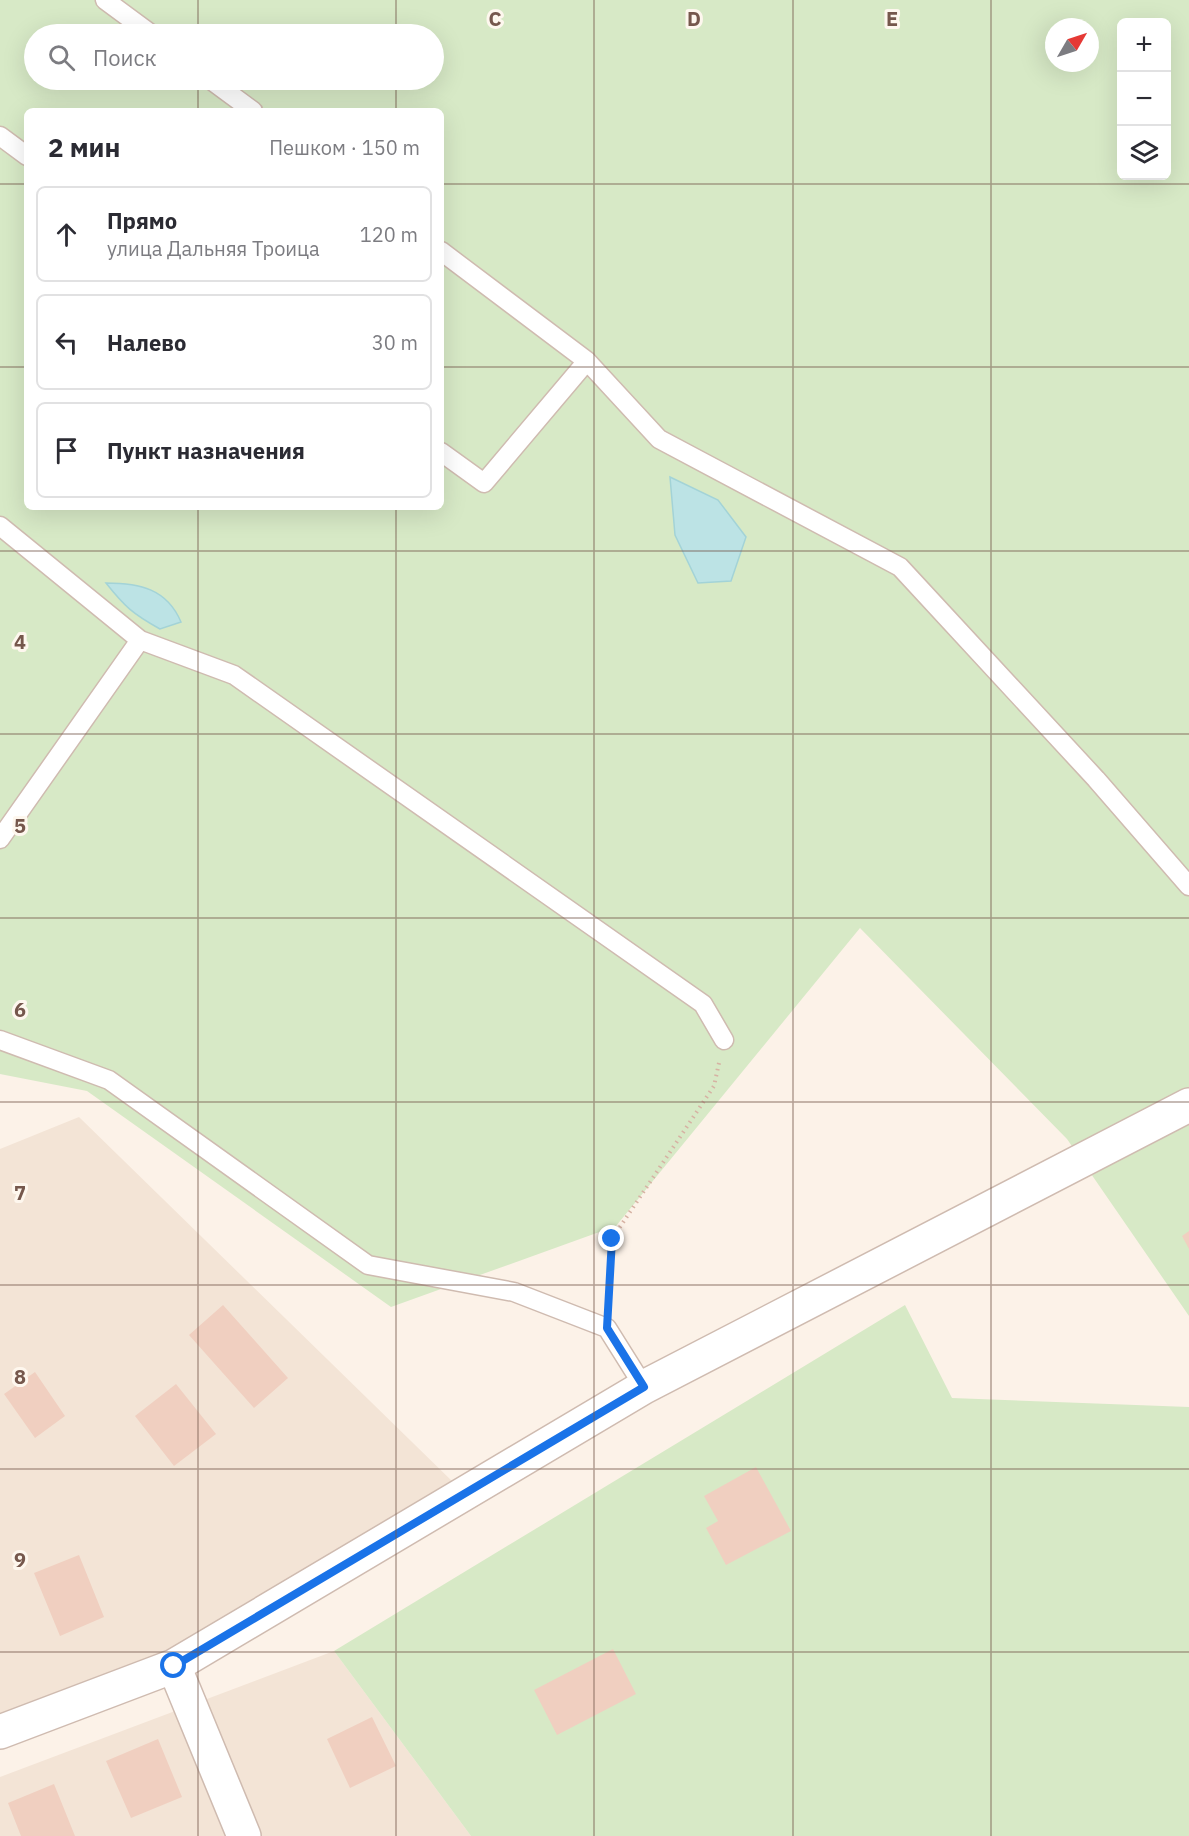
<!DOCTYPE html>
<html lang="ru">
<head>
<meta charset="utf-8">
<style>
  :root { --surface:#fff; --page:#f2f2f3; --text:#2b2b33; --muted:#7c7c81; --line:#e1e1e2 }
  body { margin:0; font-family:"IBM Plex Sans",sans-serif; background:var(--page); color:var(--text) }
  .controls { position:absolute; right:18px; top:18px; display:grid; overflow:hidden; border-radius:9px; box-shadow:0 6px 24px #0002 }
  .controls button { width:54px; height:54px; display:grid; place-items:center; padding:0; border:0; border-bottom:2px solid var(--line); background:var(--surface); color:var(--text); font:30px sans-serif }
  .compass { position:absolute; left:1045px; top:18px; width:54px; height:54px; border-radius:50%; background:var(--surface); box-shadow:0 6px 24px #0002; rotate:51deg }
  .stop { position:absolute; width:18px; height:18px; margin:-14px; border:4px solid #1a73e8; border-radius:50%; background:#fff }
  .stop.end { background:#1a73e8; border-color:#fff; box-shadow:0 2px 6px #0008 }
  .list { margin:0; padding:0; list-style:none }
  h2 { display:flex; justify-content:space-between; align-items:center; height:78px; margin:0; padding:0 24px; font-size:26px }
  h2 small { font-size:20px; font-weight:400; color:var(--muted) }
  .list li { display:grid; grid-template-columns:39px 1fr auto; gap:18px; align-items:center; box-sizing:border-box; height:96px; margin:0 12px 12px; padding:0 12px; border:2px solid var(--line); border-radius:9px }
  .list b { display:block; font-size:22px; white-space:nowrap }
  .list p { margin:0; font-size:20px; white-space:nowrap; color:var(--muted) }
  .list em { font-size:20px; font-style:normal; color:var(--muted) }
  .icon { flex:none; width:33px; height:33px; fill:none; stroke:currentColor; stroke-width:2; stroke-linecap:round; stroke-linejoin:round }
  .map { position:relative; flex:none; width:1189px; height:1836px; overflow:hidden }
  .search { position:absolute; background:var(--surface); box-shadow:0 6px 24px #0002; left:24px; top:24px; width:420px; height:66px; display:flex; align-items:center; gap:15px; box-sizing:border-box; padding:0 21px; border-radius:33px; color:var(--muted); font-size:22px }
  .panel { position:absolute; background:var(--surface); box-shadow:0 6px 24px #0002; left:24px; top:108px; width:420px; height:402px; border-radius:9px }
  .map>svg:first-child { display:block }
  .residential { fill:#f3e4d6 }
  .green { fill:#d7e9c6; fill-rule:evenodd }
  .water { fill:#bce3e5; stroke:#a3d3d7; stroke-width:1.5 }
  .building { fill:#f0cfc0 }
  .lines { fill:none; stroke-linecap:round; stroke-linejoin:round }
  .lane-casing { stroke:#cfbbb0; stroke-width:21 }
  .street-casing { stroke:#cfbbb0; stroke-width:36 }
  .path { stroke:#d6b2a3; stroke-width:4; stroke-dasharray:1.5 4.5; stroke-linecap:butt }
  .lane { stroke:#fff; stroke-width:18 }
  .street { stroke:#fff; stroke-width:33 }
  .route { stroke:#1a73e8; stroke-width:8 }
  .grid { fill:none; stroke:#75574c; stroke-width:1.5; stroke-opacity:0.55 }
  .grid-label { font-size:20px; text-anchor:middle; font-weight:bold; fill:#75574c; stroke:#fef7ee; stroke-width:6; stroke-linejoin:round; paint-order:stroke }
</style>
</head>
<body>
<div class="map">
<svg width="1189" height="1836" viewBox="0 0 1189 1836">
  <rect width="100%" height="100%" fill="#fcf2e8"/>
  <!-- residential -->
  <path class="residential" d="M 79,1117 L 454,1483 L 174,1666 L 0,1740 L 0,1149 Z
    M 334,1651 L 471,1836 L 0,1836 L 0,1777 Z"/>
  <!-- green -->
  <path class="green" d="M 0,0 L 1189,0 L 1189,1316 L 1067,1139 L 860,928 L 616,1226 L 391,1307 L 87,1091 L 0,1074 ZM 1122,22 L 1166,22 L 1166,176 L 1122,176 ZM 1054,27 L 1090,27 L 1090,63 L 1054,63 ZM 34,34 L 434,34 L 434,80 L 34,80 ZM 27,111 L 441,111 L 441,507 L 27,507 Z
    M 905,1305 L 952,1398 L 1189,1407 L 1189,1836 L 471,1836 L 334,1651 Z"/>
  <!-- water -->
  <path class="water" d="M 670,477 L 718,500 L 746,537 L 731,581 L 698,583 L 675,535 Z
    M 106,583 C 140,583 167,589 181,622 L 160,629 C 133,614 125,607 106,583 Z"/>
  <!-- building -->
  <path class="building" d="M 1189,1231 L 1189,1249 L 1182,1236 Z
    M 223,1305 L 288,1378 L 254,1408 L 189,1335 Z
    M 35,1372 L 65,1416 L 35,1438 L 4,1394 Z
    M 176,1384 L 216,1434 L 174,1466 L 135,1416 Z
    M 756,1467 L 791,1531 L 726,1565 L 706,1528 L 718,1521 L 704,1496 Z
    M 79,1555 L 104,1617 L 60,1636 L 34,1573 Z
    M 613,1649 L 636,1694 L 557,1735 L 534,1690 Z
    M 372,1717 L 396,1766 L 350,1788 L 327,1739 Z
    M 158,1739 L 182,1797 L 131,1818 L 106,1761 Z
    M 54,1784 L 75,1836 L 21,1836 L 8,1803 Z"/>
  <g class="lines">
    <!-- lane casing -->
    <g class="lane-casing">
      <path id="lane" d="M 105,0 L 151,34
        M 211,80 L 253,111
        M 0,136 L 27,156
        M 441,251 L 587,361 L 659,439 L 900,567 L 1096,779 L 1189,886
        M 441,452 L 484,483 L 587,361
        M 0,526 L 140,640
        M 0,839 L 140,640 L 234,675 L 703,1004 L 724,1040
        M 0,1040 L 109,1080 L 368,1265 L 514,1292 L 607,1328 L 644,1387"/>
    </g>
    <!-- street casing -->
    <g class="street-casing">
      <path id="street" d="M 174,1666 L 244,1836
        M 0,1732 L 174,1666 L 644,1387 L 1189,1105"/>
    </g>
    <!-- path -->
    <path class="path" d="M 608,1303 L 612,1239 L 714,1086 L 719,1063"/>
    <!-- lane -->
    <use href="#lane" class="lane"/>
    <!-- street -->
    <use href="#street" class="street"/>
  </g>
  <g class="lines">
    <!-- route -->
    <path class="route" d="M 174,1666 L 644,1387 L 607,1328 L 612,1239"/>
  </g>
  <!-- grid -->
  <path class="grid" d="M 198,0 L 198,34M 396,0 L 396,34M 594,0 L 594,1836M 793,0 L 793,1836M 991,0 L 991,1836M 198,80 L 198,111M 396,80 L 396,111M 0,184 L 27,184M 441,184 L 1189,184M 0,367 L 27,367M 441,367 L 1189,367M 198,507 L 198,1836M 396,507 L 396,1836M 0,551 L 1189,551M 0,734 L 1189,734M 0,918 L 1189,918M 0,1102 L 1189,1102M 0,1285 L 1189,1285M 0,1469 L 1189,1469M 0,1652 L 1189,1652"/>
  <g class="grid-label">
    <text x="495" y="26">C</text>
    <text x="694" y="26">D</text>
    <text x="892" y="26">E</text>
    <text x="20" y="649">4</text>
    <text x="20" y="833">5</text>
    <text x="20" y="1017">6</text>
    <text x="20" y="1200">7</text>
    <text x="20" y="1384">8</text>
    <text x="20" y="1567">9</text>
  </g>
</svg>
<div class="controls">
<button>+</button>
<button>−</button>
<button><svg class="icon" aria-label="layers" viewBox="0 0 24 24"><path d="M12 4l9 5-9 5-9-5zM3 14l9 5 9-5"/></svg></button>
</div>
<svg class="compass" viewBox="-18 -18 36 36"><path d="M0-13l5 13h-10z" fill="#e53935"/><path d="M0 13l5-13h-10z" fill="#7c7c81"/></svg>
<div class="stop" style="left:174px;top:1666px"></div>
<div class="stop end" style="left:612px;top:1239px"></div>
<div class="search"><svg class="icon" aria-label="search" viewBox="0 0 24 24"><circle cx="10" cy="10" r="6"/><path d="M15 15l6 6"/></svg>Поиск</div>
<section class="panel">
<h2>2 мин<small>Пешком · 150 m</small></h2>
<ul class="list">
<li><svg class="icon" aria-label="ahead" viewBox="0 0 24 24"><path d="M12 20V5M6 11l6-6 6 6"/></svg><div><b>Прямо</b><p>улица Дальняя Троица</p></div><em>120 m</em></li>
<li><svg class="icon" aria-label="left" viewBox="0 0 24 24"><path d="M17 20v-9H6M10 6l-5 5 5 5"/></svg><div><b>Налево</b></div><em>30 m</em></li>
<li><svg class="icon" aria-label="arrive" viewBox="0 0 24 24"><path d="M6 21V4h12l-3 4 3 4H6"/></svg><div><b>Пункт назначения</b></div></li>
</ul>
</section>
</div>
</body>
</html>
